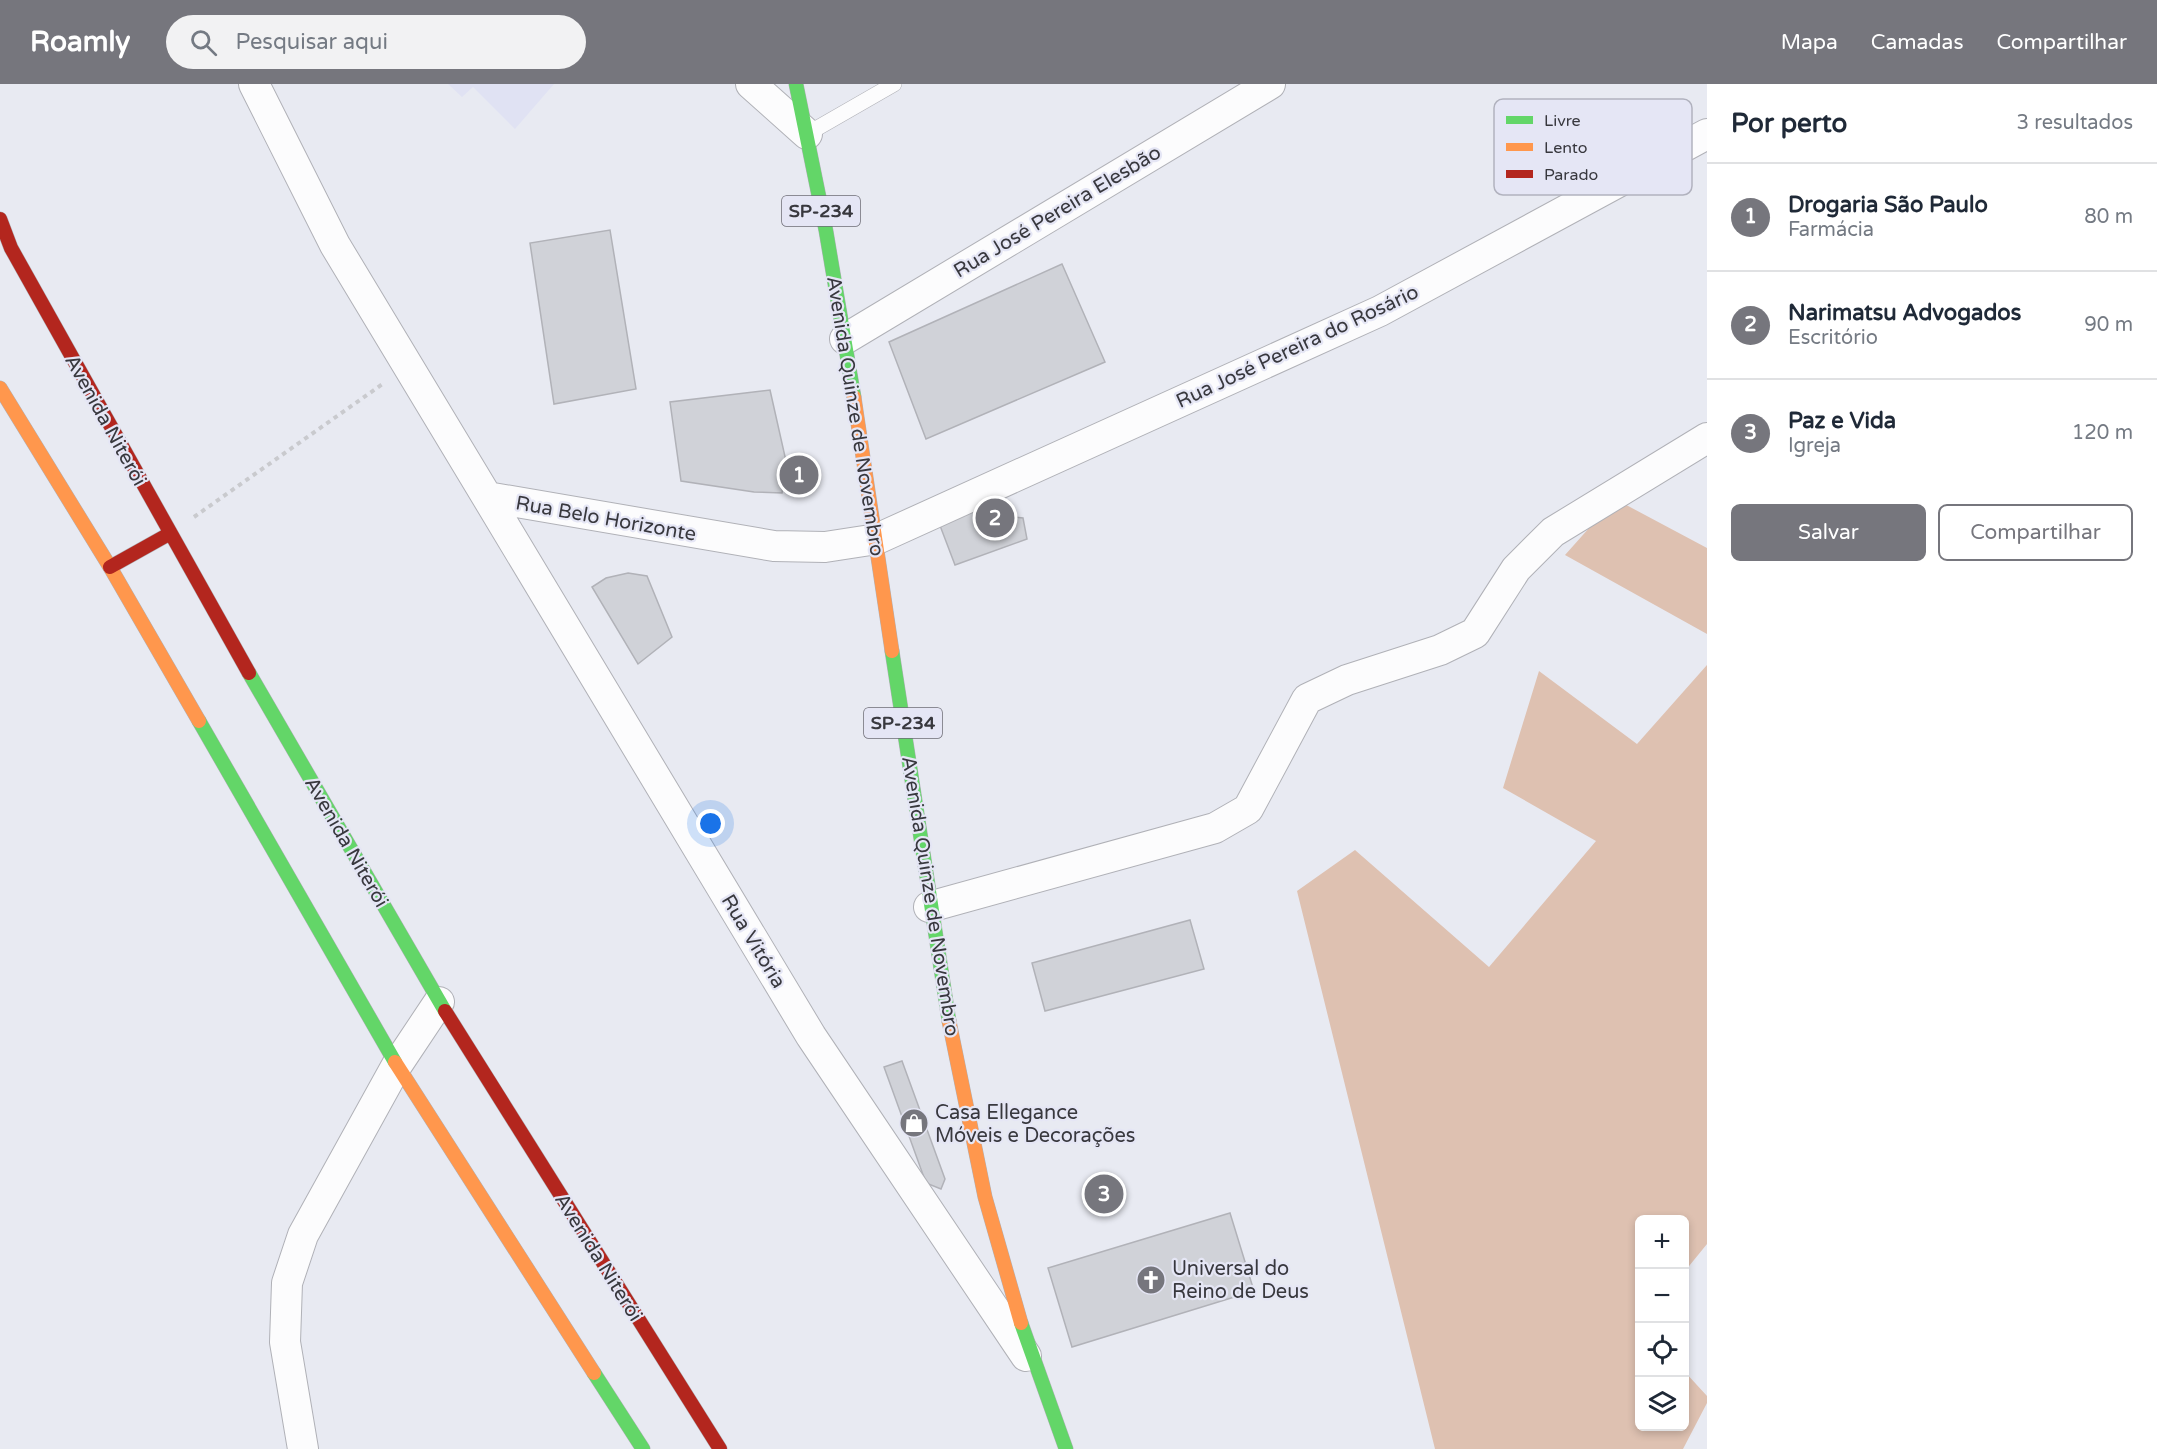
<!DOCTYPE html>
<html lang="pt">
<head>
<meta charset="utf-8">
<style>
  :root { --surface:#fff; --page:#f2f2f3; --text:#1f2937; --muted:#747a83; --line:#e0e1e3; --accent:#76767d }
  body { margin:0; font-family:"Varela Round",sans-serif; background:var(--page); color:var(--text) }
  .controls { position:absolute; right:18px; bottom:18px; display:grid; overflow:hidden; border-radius:9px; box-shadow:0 3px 9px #0003 }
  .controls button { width:54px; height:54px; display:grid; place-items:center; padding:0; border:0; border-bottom:2px solid var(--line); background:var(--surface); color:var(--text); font:30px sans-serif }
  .you { position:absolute; left:711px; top:740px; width:21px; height:21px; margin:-15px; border:4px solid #fff; border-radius:50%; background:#1a73e8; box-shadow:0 0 0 9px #1a73e833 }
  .badge { display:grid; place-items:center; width:39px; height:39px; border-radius:50%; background:var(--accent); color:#fff; font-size:20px; font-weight:700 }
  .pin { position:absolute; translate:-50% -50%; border:3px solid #fff; box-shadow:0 2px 6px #0006 }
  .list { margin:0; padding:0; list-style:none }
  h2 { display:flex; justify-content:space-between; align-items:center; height:78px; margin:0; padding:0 24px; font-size:26px }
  h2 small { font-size:20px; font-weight:400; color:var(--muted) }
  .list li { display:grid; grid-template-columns:39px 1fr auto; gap:18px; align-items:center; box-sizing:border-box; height:108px; padding:0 24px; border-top:2px solid var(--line) }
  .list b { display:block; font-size:22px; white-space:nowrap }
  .list p { margin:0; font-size:20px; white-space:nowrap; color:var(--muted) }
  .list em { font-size:20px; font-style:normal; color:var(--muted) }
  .actions { display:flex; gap:12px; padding:18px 24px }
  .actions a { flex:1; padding:14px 0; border:2px solid var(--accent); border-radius:9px; text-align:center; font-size:21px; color:var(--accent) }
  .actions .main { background:var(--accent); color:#fff }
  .icon { flex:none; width:33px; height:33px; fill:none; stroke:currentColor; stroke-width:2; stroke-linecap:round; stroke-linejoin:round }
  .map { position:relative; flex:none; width:1707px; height:1365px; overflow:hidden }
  header { display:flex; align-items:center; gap:36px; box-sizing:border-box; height:84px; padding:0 30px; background:var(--accent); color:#fff }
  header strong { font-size:28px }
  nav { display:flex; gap:33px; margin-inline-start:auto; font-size:21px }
  .search { width:420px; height:54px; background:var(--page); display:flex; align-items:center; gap:15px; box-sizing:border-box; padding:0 21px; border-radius:33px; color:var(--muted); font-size:22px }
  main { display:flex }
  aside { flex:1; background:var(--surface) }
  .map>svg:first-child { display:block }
  .built { fill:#e0e2f3 }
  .forest { fill:#dec1b1 }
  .building { fill:#d0d2d8; stroke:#b1b2b8; stroke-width:1.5 }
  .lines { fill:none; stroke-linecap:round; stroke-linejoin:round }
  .lane-casing { stroke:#b0b1b7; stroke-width:16 }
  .street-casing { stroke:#b0b1b7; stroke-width:32 }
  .fast-casing { stroke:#b0b1b7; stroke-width:15 }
  .slow-casing { stroke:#b0b1b7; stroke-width:15 }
  .jam-casing { stroke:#b0b1b7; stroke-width:15 }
  .path { stroke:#c9cace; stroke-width:4; stroke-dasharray:4.5 4.5; stroke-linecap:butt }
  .lane { stroke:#fcfcfd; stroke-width:15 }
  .street { stroke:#fcfcfd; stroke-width:30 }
  .fast { stroke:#63d668; stroke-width:14 }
  .slow { stroke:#ff974d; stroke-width:14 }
  .jam { stroke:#b3261e; stroke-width:14 }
  .labels { text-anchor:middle; stroke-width:4.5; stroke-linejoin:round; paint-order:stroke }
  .shield { fill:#e5e6f5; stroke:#6c6c75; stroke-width:1.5 }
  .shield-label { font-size:18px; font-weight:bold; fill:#38383e }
  .street-label { font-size:20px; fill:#38383e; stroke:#e5e6f5 }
  .poi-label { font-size:20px; fill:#38383e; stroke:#e5e6f5; text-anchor:start }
  .key { fill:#e5e6f5; stroke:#b1b2be; stroke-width:1.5 }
  .key-label { font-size:16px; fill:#38383e }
</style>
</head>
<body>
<header>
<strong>Roamly</strong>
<div class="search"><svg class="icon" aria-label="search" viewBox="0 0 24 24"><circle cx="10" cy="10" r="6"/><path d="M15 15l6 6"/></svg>Pesquisar aqui</div>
<nav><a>Mapa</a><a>Camadas</a><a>Compartilhar</a></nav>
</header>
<main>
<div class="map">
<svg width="1707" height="1365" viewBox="0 0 1707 1365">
  <rect width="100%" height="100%" fill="#e8eaf2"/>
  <!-- built -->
  <path class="built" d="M 448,0 L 554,0 L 515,45 L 473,3 L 462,13 Z"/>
  <!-- forest -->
  <path class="forest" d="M 1615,415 L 1707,464 L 1707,550 L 1565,471 Z
    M 1707,581 L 1707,1160 L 1685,1187 L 1684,1136 L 1640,1136 L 1640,1342 L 1684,1342 L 1685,1288 L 1707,1312 L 1707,1319 L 1683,1365 L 1435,1365 L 1297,807 L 1355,766 L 1489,883 L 1596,757 L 1503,704 L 1539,587 L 1637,660 Z"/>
  <!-- building -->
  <path class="building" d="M 610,146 L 636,305 L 554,320 L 530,159 Z
    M 1062,180 L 1105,278 L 926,355 L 889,258 Z
    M 770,306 L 786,377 L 782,409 L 754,408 L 681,397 L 670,318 Z
    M 1004,411 L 1012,433 L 1023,434 L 1027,455 L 955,481 L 939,439 Z
    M 628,489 L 647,492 L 672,553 L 638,580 L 592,503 L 606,494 Z
    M 1190,836 L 1204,885 L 1045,927 L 1032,879 Z
    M 902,977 L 945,1095 L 941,1105 L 926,1099 L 884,983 Z
    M 1230,1129 L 1254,1207 L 1072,1263 L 1048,1184 Z"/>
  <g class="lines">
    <!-- lane casing -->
    <g class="lane-casing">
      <path id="lane" d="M 807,50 L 894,0"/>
    </g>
    <!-- street casing -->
    <g class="street-casing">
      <path id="street" d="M 254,0 L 335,161 L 487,413 L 774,462 L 825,463 L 877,455 L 1380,227 L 1707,50
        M 751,0 L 807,50
        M 845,255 L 1270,0
        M 487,413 L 811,952 L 1026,1272
        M 929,823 L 1215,744 L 1248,725 L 1307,615 L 1347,596 L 1440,566 L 1475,549 L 1516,485 L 1553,448 L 1707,354
        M 303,1365 L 285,1258 L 287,1199 L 303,1151 L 397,981 L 439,918"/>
    </g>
    <!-- fast casing -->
    <g class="fast-casing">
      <path id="fast" d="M 796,0 L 826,147 L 854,313
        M 892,567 L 949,937
        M 249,589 L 445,927
        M 199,637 L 395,978
        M 1021,1239 L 1066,1365
        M 594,1289 L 643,1365"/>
    </g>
    <!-- slow casing -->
    <g class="slow-casing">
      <path id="slow" d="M 0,304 L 110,483 L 199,637
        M 854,313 L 892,567
        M 949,937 L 985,1113 L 1021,1239
        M 395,978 L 594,1289"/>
    </g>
    <!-- jam casing -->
    <g class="jam-casing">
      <path id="jam" d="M 0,135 L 11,164 L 249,589
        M 110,483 L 169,450
        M 445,927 L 720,1365"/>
    </g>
    <!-- path -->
    <path class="path" d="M 194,433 L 384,299"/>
    <!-- lane -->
    <use href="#lane" class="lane"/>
    <!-- street -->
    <use href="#street" class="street"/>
    <!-- fast -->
    <use href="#fast" class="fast"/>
    <!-- slow -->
    <use href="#slow" class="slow"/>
    <!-- jam -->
    <use href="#jam" class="jam"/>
  </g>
  <!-- icons -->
  <defs>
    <g id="shop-disc" transform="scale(1.5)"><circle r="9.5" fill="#76767d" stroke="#e5e6f5"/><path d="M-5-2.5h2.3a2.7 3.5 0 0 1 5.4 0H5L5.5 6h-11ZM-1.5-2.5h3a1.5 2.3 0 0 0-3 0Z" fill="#fff"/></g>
    <g id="church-disc" transform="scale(1.5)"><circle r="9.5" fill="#76767d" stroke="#e5e6f5"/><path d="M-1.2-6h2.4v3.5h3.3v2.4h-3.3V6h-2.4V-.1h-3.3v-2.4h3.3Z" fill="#fff"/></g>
  </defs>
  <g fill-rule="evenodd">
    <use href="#shop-disc" x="914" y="1039"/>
    <use href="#church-disc" x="1151" y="1196"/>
  </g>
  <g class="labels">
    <!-- shield labels -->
    <g class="shield">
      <rect x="782" y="112" width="78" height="30" rx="4.5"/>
      <rect x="864" y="624" width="78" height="30" rx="4.5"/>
    </g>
    <g class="shield-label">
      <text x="821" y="133">SP-234</text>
      <text x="903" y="645">SP-234</text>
    </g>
    <!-- street labels -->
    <g class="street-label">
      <text transform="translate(1057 127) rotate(-31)" y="7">Rua José Pereira Elesbão</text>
      <text transform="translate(1297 262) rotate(-25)" y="7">Rua José Pereira do Rosário</text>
      <text transform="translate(856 332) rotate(81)" y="7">Avenida Quinze de Novembro</text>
      <text transform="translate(106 336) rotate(61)" y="7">Avenida Niterói</text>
      <text transform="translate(606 434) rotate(10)" y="7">Rua Belo Horizonte</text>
      <text transform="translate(347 758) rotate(60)" y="7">Avenida Niterói</text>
      <text transform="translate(931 812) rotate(81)" y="7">Avenida Quinze de Novembro</text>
      <text transform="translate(754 857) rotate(59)" y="7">Rua Vitória</text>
      <text transform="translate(599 1173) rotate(58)" y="7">Avenida Niterói</text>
    </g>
    <!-- poi labels -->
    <g class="poi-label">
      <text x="935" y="1035">Casa Ellegance<tspan x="935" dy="23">Móveis e Decorações</tspan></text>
      <text x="1172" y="1191">Universal do<tspan x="1172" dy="23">Reino de Deus</tspan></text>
    </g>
  </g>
  <!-- legend -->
  <rect x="1494" y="15" width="198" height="96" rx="9" class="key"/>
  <rect x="1506" y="32" width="27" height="8" fill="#63d668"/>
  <rect x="1506" y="59" width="27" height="8" fill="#ff974d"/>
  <rect x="1506" y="86" width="27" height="8" fill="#b3261e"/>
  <g class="key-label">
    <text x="1544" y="42">Livre</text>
    <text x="1544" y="69">Lento</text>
    <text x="1544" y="96">Parado</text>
  </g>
</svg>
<div class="controls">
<button>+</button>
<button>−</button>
<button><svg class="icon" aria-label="locate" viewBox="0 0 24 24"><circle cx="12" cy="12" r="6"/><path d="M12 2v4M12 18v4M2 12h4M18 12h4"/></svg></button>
<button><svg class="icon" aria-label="layers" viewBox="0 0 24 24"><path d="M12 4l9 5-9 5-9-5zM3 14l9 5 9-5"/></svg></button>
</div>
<div class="you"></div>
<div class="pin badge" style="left:799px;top:391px">1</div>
<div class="pin badge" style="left:995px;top:434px">2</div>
<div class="pin badge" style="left:1104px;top:1110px">3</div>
</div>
<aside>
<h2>Por perto<small>3 resultados</small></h2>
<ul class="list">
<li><span class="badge">1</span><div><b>Drogaria São Paulo</b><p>Farmácia</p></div><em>80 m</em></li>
<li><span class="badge">2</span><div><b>Narimatsu Advogados</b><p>Escritório</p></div><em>90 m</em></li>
<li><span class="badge">3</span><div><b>Paz e Vida</b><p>Igreja</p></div><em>120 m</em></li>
</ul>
<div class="actions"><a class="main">Salvar</a><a>Compartilhar</a></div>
</aside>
</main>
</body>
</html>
